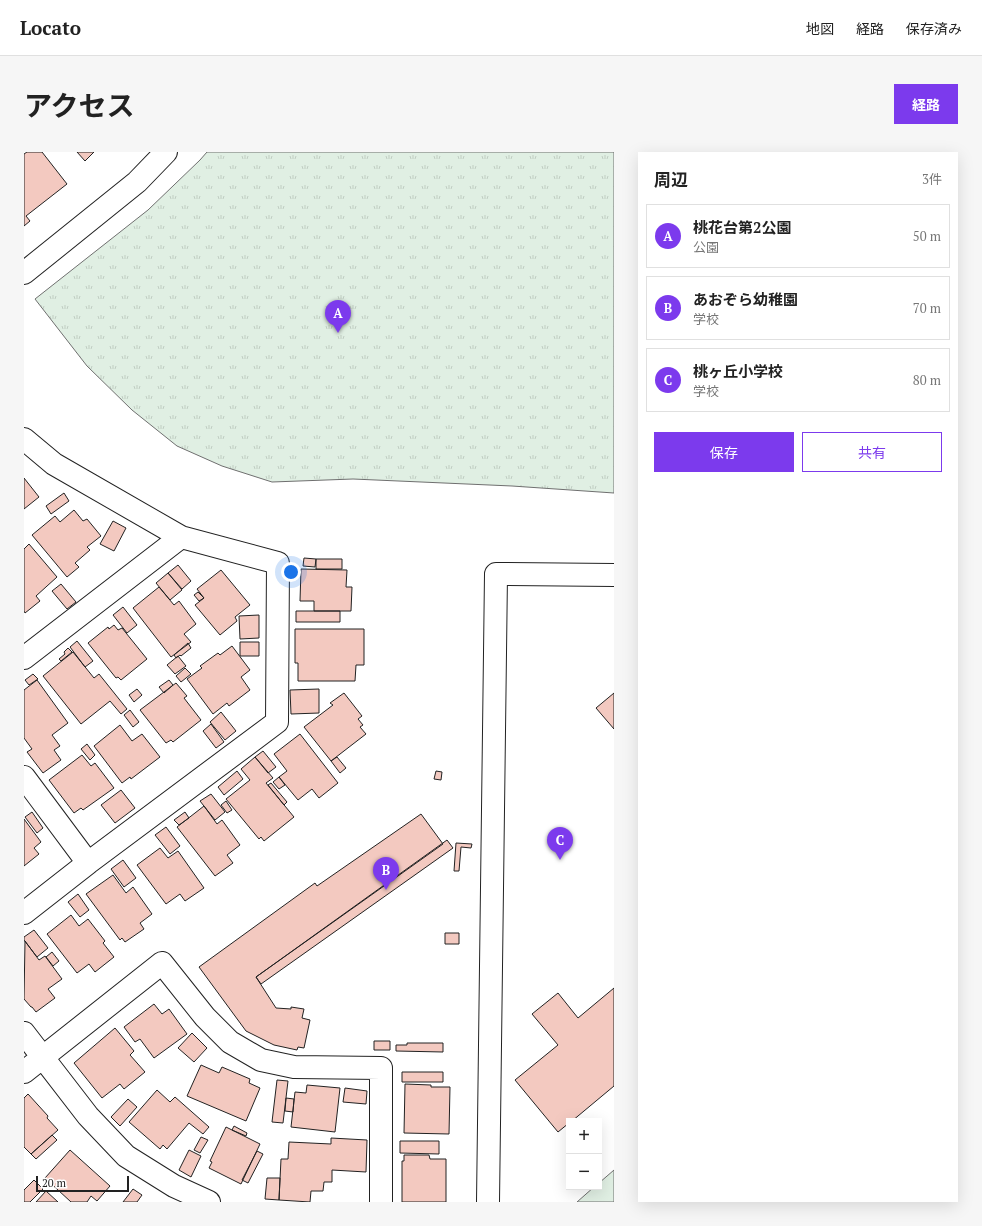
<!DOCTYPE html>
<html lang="ja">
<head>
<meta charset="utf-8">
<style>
  :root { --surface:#fff; --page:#f6f6f6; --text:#222; --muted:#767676; --line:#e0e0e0; --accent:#7c3aed }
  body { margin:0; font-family:"PT Serif","Noto Sans JP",serif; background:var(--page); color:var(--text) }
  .controls { position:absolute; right:12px; bottom:12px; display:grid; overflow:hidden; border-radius:0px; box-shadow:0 4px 16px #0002 }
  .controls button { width:36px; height:36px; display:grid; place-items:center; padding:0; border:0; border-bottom:1px solid var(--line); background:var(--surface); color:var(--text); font:20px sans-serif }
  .scale { position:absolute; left:12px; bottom:10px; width:93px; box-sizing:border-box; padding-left:4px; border:2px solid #222; border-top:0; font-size:11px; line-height:14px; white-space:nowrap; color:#222; -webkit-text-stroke:3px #fff; paint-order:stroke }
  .you { position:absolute; left:267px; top:420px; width:14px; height:14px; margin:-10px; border:3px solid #fff; border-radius:50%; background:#1a73e8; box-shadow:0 0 0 6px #1a73e833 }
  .badge { display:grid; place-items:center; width:26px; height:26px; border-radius:50%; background:var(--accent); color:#fff; font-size:13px; font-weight:700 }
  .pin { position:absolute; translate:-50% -33px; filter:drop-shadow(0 1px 2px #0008) }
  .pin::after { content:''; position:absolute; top:21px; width:14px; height:12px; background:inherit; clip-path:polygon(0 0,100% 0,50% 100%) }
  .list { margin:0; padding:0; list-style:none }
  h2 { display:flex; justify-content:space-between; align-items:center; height:52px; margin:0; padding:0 16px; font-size:17px }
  h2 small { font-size:13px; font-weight:400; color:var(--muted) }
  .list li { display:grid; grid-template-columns:26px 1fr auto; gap:12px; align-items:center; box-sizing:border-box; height:64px; margin:0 8px 8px; padding:0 8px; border:1px solid var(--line); border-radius:0px }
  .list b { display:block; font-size:15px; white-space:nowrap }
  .list p { margin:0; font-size:13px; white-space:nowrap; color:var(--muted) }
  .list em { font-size:13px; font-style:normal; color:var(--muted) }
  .actions { display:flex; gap:8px; padding:12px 16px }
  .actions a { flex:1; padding:9px 0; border:1px solid var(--accent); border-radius:0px; text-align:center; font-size:14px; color:var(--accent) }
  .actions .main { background:var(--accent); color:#fff }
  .map { position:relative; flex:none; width:590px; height:1050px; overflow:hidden; border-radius:0px }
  header { display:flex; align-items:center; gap:24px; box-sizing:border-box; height:56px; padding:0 20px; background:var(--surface); border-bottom:1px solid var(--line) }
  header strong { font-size:19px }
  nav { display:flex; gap:22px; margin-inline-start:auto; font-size:14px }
  .intro { display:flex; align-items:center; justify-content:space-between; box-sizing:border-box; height:96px; padding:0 24px }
  h1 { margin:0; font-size:28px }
  .button { padding:10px 18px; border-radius:0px; background:var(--accent); color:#fff; font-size:14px; font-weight:700 }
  main { display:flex; gap:24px; padding:0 24px }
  aside { flex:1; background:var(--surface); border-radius:0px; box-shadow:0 4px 16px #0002 }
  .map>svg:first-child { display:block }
  .grass { fill:#e0efe3; stroke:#6f6f6f }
  .park { fill:url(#park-tufts); stroke:#6f6f6f }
  .building { fill:#f3c9c0; stroke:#222 }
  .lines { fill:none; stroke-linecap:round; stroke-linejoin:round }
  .street-casing { stroke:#222; stroke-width:24 }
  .secondary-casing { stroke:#222; stroke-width:24 }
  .street { stroke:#fff; stroke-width:22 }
  .secondary { stroke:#fff; stroke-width:22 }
</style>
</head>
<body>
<header>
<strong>Locato</strong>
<nav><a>地図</a><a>経路</a><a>保存済み</a></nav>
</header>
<div class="intro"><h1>アクセス</h1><a class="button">経路</a></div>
<main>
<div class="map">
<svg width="590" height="1050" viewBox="0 0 590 1050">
  <defs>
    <pattern id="park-tufts" width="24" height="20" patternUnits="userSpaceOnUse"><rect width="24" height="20" fill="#e0efe3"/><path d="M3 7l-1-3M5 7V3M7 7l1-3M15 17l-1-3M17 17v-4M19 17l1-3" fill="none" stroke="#c0cdc2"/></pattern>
  </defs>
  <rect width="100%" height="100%" fill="#fff"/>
  <!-- grass -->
  <path class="grass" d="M 590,1018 L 590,1050 L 553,1050 L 570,1035 L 575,1035 L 575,1031 Z"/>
  <!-- park -->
  <path class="park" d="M 183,0 L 590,0 L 590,341 L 488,334 L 329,327 L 248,330 L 198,314 L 153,294 L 108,258 L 63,214 L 11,147 L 124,58 L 176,8 Z"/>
  <!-- building -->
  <path class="building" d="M 3,0 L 18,0 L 43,32 L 2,64 L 6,69 L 0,74 L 0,2 Z
    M 53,0 L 70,0 L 61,9 Z
    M 0,326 L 15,345 L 0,357 Z
    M 40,341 L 45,349 L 27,362 L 22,354 Z
    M 50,358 L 59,369 L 63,367 L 77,384 L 63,395 L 66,398 L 51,411 L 55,415 L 43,425 L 8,383 L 31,364 L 36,370 Z
    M 89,369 L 102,376 L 90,399 L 76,392 Z
    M 5,392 L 33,425 L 12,444 L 16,449 L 1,461 L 0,459 L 0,397 Z
    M 280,406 L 292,407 L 291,415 L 279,414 Z
    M 292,407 L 318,407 L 318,417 L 292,417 Z
    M 154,413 L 167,429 L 158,437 L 144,421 Z
    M 277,417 L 323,418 L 322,435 L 328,435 L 327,459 L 290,459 L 290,449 L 276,449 Z
    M 197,418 L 226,453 L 211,465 L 213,469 L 196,483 L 171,453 L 180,446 L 173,437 Z
    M 144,421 L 158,438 L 146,448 L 132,431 Z
    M 37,432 L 52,450 L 43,457 L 28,439 Z
    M 135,435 L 150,453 L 155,449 L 172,472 L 160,482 L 167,490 L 147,505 L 109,456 Z
    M 174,440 L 180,446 L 175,449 L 170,443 Z
    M 99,455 L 113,473 L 103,481 L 89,463 Z
    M 272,459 L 316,459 L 316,470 L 272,470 Z
    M 235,463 L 235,486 L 216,487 L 215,464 Z
    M 90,473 L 94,478 L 98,476 L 123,507 L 97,528 L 94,525 L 92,526 L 64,491 L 84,475 L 85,477 Z
    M 271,477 L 340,477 L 340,513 L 332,513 L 331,529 L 274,529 L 274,511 L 271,511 Z
    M 53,489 L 69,509 L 61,515 L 46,495 Z
    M 216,490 L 235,490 L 235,504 L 216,504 Z
    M 164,491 L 167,496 L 157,504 L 156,503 L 152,506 L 150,503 Z
    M 208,494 L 226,518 L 217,525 L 226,538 L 205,554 L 203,551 L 189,562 L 163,527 L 178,516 L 176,514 L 194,501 L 196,503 Z
    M 44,496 L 48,500 L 37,509 L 35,507 L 41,502 L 40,500 Z
    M 49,500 L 70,526 L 75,522 L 103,557 L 97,562 L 86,549 L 57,572 L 19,524 Z
    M 154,504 L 162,514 L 151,522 L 143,513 Z
    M 161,516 L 167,522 L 157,530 L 152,524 Z
    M 9,522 L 14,527 L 5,533 L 1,528 Z
    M 13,528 L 44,571 L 28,583 L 36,594 L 30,598 L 37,608 L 19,621 L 3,600 L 8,597 L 0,586 L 0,538 Z
    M 145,528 L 149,533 L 140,541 L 135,535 Z
    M 152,531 L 163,544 L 160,546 L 177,568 L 149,590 L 147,588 L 142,591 L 116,558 Z
    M 113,537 L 118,543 L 110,550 L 105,543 Z
    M 295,537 L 295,561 L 267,562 L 266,538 Z
    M 320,541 L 338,564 L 334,567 L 339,573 L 336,575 L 342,582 L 307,609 L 280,575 L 309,553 L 306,551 Z
    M 590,541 L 590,577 L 572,556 Z
    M 106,558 L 115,570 L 109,575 L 100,563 Z
    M 197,560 L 212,579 L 201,588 L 186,570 Z
    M 187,572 L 200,590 L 192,596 L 179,579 Z
    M 96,573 L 108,589 L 118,582 L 136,605 L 107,627 L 106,625 L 98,631 L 70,594 Z
    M 276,582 L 314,631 L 295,646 L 288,637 L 274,648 L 255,625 L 263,619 L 250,602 Z
    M 63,592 L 71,603 L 66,608 L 57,597 Z
    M 239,599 L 252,615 L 244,621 L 231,605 Z
    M 58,603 L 67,614 L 71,611 L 90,636 L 59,658 L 57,656 L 50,661 L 25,628 Z
    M 231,605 L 249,626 L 242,631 L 270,665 L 240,689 L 237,685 L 235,687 L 202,647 L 226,628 L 217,617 Z
    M 313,605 L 322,616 L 316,621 L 307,609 Z
    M 213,619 L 219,627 L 200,643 L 194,635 Z
    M 412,619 L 418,620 L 417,628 L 410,627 Z
    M 255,625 L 261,633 L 255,637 L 249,630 Z
    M 247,631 L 263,650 L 260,653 L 244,633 Z
    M 97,638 L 111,656 L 91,671 L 77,653 Z
    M 187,642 L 201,660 L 191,668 L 176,649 Z
    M 202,649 L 208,658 L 203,661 L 197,653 Z
    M 180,654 L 193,672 L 198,668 L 216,693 L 203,703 L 209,711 L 191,724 L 153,675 Z
    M 8,660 L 19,676 L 13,681 L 1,665 Z
    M 161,660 L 165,666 L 155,673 L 150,668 Z
    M 397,662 L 419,692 L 232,825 L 252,856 L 267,857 L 267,855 L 280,857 L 278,866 L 286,868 L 280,896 L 274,895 L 273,898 L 250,893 L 222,879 L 175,815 L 291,731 L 293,734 Z
    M 0,667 L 17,690 L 10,696 L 15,702 L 0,714 Z
    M 142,675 L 156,694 L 146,702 L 131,683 Z
    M 423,688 L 429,696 L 237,832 L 232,825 Z
    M 432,691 L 448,692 L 447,696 L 437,695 L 435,719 L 430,719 Z
    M 136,696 L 144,706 L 154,699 L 180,736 L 161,749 L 156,742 L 142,752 L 113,713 Z
    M 99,708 L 112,726 L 100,735 L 87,717 Z
    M 89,723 L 102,741 L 109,735 L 128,762 L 116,771 L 120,777 L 101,790 L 98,786 L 96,788 L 62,742 Z
    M 54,742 L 65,758 L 56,765 L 44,750 Z
    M 47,763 L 55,774 L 64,767 L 81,789 L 79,791 L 90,805 L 71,820 L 65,812 L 53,821 L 23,782 Z
    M 10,778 L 24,796 L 13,805 L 0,788 L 0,785 Z
    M 421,781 L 435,781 L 435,792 L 421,792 Z
    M 1,789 L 15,808 L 21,804 L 38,827 L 24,837 L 31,846 L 12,860 L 8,855 L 7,855 L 0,847 Z
    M 28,800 L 35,809 L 29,814 L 22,805 Z
    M 590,836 L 590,934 L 548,969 L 545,969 L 545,971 L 534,980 L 491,928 L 534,893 L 508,862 L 534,841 L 554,866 Z
    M 130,852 L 138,862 L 145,857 L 163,882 L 130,906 L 116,887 L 111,890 L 100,875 Z
    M 91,876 L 110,899 L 106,903 L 121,920 L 100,937 L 96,932 L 78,946 L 50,911 Z
    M 168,881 L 183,896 L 170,910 L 154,896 Z
    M 350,889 L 366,889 L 366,898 L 350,898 Z
    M 383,891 L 419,891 L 419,900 L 372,899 L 372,893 L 383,893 Z
    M 177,913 L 195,921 L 198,915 L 226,927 L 225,931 L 236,936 L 222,969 L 163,944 Z
    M 378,920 L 419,920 L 419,930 L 378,930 Z
    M 253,928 L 264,929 L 259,971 L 248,970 Z
    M 381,932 L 407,933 L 407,935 L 426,935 L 425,982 L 380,981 Z
    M 283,933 L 316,936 L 311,980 L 267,975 L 271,940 L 282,941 Z
    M 321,936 L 343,939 L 342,952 L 319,950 Z
    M 133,938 L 146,950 L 151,945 L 185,975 L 179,982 L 165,971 L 143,997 L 139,993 L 136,997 L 105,970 Z
    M 4,942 L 24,964 L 23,966 L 34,978 L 7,1002 L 0,995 L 0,946 Z
    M 262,946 L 270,947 L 269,960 L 261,959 Z
    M 104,947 L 113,955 L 96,974 L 87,965 Z
    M 210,974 L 223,981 L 222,984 L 208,978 Z
    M 202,975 L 236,992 L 217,1032 L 185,1016 L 188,1010 L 186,1009 Z
    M 28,983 L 33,988 L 12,1007 L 7,1002 Z
    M 177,985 L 184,988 L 176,1001 L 170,998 Z
    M 307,986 L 343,988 L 342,1020 L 308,1018 L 308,1030 L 300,1030 L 299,1039 L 287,1039 L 286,1050 L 255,1048 L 257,1007 L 264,1007 L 265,990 L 307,992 Z
    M 376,989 L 415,989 L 415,1002 L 376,1001 Z
    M 46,998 L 86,1034 L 73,1049 L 67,1044 L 63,1050 L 47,1050 L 21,1026 Z
    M 165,998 L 177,1004 L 167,1025 L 155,1018 Z
    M 233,999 L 239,1002 L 224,1031 L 218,1028 Z
    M 380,1003 L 405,1003 L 406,1007 L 422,1007 L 422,1050 L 378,1050 L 378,1009 L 380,1009 Z
    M 243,1026 L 256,1026 L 255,1048 L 241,1047 Z
    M 10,1028 L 19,1037 L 6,1050 L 0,1050 L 0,1038 Z
    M 109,1037 L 118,1043 L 113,1050 L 99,1050 Z
    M 22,1039 L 34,1050 L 12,1050 Z"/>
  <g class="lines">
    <!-- street casing -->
    <g class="street-casing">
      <path id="street" d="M 0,287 L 30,312 L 157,385 L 254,411 L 253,570 L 64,711 L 0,761
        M 0,506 L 157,385
        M 0,625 L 64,711
        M 0,881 L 64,964 L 102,1004 L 150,1034 L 185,1050
        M 0,920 L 138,811 L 181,865 L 206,890 L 237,908 L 270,915 L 357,916 L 357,1050
        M 464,1050 L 472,422 L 590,423"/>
    </g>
    <!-- secondary casing -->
    <g class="secondary-casing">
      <path id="secondary" d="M 0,121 L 113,30 L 142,0"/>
    </g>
    <!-- street -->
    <use href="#street" class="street"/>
    <!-- secondary -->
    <use href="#secondary" class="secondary"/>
  </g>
</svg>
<div class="controls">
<button>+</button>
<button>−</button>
</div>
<div class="scale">20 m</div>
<div class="you"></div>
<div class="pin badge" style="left:314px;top:181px">A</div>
<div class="pin badge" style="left:362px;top:738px">B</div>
<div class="pin badge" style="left:536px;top:708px">C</div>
</div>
<aside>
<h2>周辺<small>3件</small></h2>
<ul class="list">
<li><span class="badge">A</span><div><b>桃花台第2公園</b><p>公園</p></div><em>50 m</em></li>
<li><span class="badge">B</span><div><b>あおぞら幼稚園</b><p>学校</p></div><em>70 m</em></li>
<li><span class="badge">C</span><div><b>桃ヶ丘小学校</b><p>学校</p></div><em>80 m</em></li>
</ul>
<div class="actions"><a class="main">保存</a><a>共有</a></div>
</aside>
</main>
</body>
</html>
